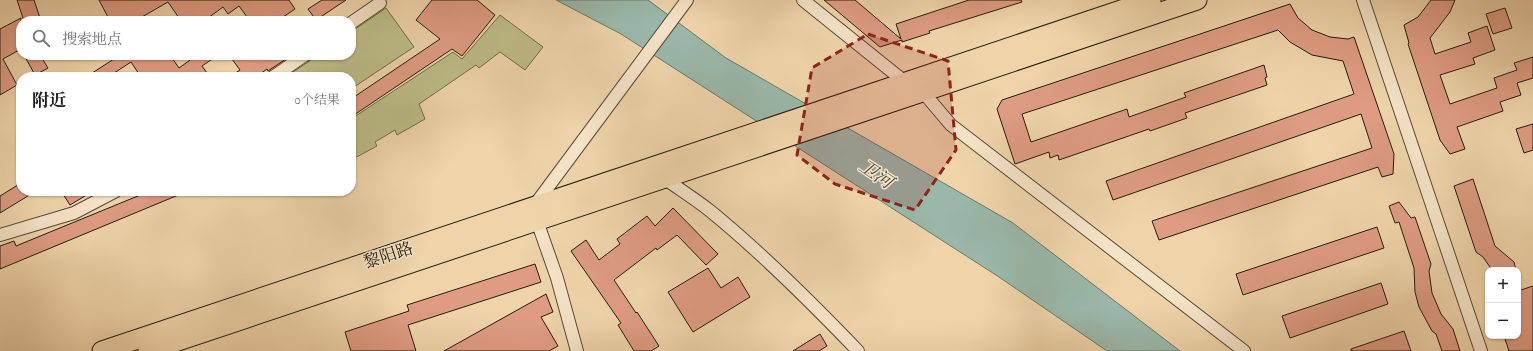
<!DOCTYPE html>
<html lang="zh">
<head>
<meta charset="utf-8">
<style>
  :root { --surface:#fff; --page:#f6f6f6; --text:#202124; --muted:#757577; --line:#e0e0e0 }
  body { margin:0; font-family:"IM FELL Double Pica","Noto Serif SC",serif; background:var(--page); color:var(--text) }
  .controls { position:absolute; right:12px; bottom:12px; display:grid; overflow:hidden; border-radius:8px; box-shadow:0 1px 3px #0004 }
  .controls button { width:36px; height:36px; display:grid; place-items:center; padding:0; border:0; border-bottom:1px solid var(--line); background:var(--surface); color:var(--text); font:20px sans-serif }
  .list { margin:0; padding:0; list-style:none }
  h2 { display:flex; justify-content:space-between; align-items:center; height:52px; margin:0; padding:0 16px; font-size:17px }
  h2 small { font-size:13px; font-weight:400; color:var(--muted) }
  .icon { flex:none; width:22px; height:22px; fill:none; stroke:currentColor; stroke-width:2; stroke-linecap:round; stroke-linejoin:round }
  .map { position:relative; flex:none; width:1533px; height:351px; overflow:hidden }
  .search { position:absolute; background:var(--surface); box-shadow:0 1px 3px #0004; left:16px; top:16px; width:340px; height:44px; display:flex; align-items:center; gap:10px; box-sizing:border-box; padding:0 14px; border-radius:16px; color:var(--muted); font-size:15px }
  .panel { position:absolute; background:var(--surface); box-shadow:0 1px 3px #0004; left:16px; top:72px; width:340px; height:124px; border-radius:16px }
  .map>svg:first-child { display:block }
  .green { fill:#bcbc86; stroke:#716c4a }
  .water { fill:#9ab8aa; stroke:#6c7a6c }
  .building { fill:#df9c83; stroke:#261c0e }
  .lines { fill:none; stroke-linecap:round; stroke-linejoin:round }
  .minor-casing { stroke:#584a35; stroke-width:14 }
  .primary-casing { stroke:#261c0e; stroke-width:21 }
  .minor { stroke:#f5e3c8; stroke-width:12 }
  .primary { stroke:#efd4aa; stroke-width:19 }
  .marked { fill:#8f2418; fill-opacity:0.2; stroke:#8f2418; stroke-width:3; stroke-dasharray:8 5; stroke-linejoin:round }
  .labels { text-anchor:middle; stroke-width:3; stroke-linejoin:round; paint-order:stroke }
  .street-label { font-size:17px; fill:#261c0e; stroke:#f5e3c8 }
  .water-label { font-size:18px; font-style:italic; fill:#494b3d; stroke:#f5e3c8 }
</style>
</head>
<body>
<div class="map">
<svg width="1533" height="351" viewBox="0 0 1533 351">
  <rect width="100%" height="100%" fill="#efd4aa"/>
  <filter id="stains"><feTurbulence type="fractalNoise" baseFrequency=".005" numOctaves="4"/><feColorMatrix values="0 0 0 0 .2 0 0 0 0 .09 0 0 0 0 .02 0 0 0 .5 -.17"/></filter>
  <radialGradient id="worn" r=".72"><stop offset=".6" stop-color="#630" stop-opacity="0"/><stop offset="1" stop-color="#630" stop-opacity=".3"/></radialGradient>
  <!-- green -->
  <path class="green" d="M 386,8 L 414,47 L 351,89 L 351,77 L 286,77 L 318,55 L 351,55 L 351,32 Z
    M 500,15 L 543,47 L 525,70 L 500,52 L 479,68 L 476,65 L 419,104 L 425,119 L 397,135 L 395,130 L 375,142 L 377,146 L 351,160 L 351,119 L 453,52 L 462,59 Z"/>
  <!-- water -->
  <path class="water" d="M 556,0 L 648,0 L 726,58 L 1013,223 L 1180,351 L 1107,351 L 999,277 L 621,34 Z"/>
  <!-- building -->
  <path class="building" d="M 17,0 L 34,0 L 41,21 L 24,21 Z
    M 99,0 L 289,0 L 295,9 L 277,21 L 250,21 L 239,6 L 228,14 L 223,7 L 204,21 L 181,21 L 168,2 L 135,21 L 110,21 Z
    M 322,0 L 346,0 L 316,20 L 308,9 Z
    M 432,0 L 477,0 L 495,15 L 462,56 L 452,49 L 351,117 L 351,99 L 440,39 L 416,20 Z
    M 824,0 L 855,0 L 901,39 L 896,24 L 969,0 L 1021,0 L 1022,2 L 929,31 L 930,33 L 902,42 L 902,40 L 880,47 Z
    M 1431,0 L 1455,0 L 1450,12 L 1430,38 L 1435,54 L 1471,42 L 1468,33 L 1487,26 L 1495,50 L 1473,58 L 1475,64 L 1440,75 L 1450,104 L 1497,88 L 1494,78 L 1517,70 L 1514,63 L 1533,57 L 1533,78 L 1517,83 L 1521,95 L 1500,102 L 1503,111 L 1457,127 L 1465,149 L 1450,154 L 1440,140 L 1408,44 L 1409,43 L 1404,25 L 1418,17 Z
    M 1290,4 L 1298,18 L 1312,30 L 1330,37 L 1348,39 L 1354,37 L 1394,154 L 1393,174 L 1382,177 L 1378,167 L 1159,240 L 1152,221 L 1372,148 L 1361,114 L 1113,200 L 1106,181 L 1354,94 L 1343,61 L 1312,55 L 1290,42 L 1278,30 L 1022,114 L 1031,142 L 1127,109 L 1129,117 L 1186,97 L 1184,93 L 1264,65 L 1267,77 L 1265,78 L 1267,85 L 1185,113 L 1187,118 L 1150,131 L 1149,129 L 1059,160 L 1058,155 L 1050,158 L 1049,152 L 1015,164 L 997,109 L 1002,100 Z
    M 1505,8 L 1512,28 L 1493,34 L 1486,14 Z
    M 21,18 L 21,49 L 3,59 L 17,85 L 0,95 L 0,29 Z
    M 24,55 L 40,55 L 48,68 L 35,75 Z
    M 120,55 L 170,55 L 179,68 L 197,55 L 218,55 L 202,66 L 210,77 L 141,77 L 131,62 L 108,77 L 86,77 Z
    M 229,55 L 292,55 L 268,71 L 267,69 L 256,77 L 229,77 L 240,70 Z
    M 1533,124 L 1533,150 L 1524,153 L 1516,129 Z
    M 1473,179 L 1495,246 L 1514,262 L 1516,270 L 1492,270 L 1483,257 L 1476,252 L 1454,186 Z
    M 21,183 L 21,191 L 36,191 L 0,213 L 0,196 Z
    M 61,191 L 93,191 L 70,205 Z
    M 150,191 L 188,191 L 0,269 L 0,246 L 14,241 L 16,246 Z
    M 1399,202 L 1411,218 L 1415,217 L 1431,264 L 1429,271 L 1432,293 L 1441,314 L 1453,329 L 1460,351 L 1442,351 L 1436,334 L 1432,331 L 1419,307 L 1415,292 L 1414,268 L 1399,222 L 1395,223 L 1389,206 Z
    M 673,208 L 718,254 L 706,265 L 677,235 L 657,250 L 656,248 L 614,280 L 636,313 L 637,312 L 659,346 L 651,351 L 634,351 L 618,325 L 621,323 L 571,251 L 586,240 L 599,260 L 620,244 L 617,239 L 647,216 L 655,226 Z
    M 1377,227 L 1384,248 L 1243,295 L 1236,274 Z
    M 535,264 L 541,282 L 408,325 L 416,351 L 351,351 L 345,332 L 409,311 L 407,305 Z
    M 708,268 L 721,288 L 738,277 L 750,297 L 693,332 L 668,292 Z
    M 1381,283 L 1388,304 L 1290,338 L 1282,316 Z
    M 1533,286 L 1533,351 L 1509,351 L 1504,336 L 1518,336 L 1518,291 Z
    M 546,294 L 553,312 L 541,317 L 558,346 L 549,351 L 444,351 Z
    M 1404,331 L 1411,351 L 1351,351 L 1351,349 Z
    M 820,334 L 827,346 L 819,351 L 793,351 Z"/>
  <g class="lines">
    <!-- minor casing -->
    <g class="minor-casing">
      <path id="minor" d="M 803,0 L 905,82
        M 1363,0 L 1481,351
        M 351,23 L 380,3
        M 273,77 L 305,55
        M 923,92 L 951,125 L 1244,351
        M 664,178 C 679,189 695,199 709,210 C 762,253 811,302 858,351
        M 534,206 L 687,0
        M 537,221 L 557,278 L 577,351
        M 0,235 L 74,213 L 116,191"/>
    </g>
    <!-- primary casing -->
    <g class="primary-casing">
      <path id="primary" d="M 102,351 L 1151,0
        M 148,351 L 1197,0"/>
    </g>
    <!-- minor -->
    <use href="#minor" class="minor"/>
    <!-- primary -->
    <use href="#primary" class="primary"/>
  </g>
  <!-- marked area -->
  <path class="marked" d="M 868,34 L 948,61 L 956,150 L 915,210 L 835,184 L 797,155 L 812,68 Z"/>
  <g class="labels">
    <!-- street labels -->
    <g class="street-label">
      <text transform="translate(388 255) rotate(-18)" y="6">黎阳路</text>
    </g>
    <!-- water labels -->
    <g class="water-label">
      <text transform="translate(876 174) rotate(34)" y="6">卫河</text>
    </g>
  </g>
  <rect width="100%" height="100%" filter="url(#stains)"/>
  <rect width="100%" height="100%" fill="url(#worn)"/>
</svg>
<div class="controls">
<button>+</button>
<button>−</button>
</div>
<div class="search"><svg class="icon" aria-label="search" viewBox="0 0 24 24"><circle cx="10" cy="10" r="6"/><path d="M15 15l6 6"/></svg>搜索地点</div>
<section class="panel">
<h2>附近<small>0个结果</small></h2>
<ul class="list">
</ul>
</section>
</div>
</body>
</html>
